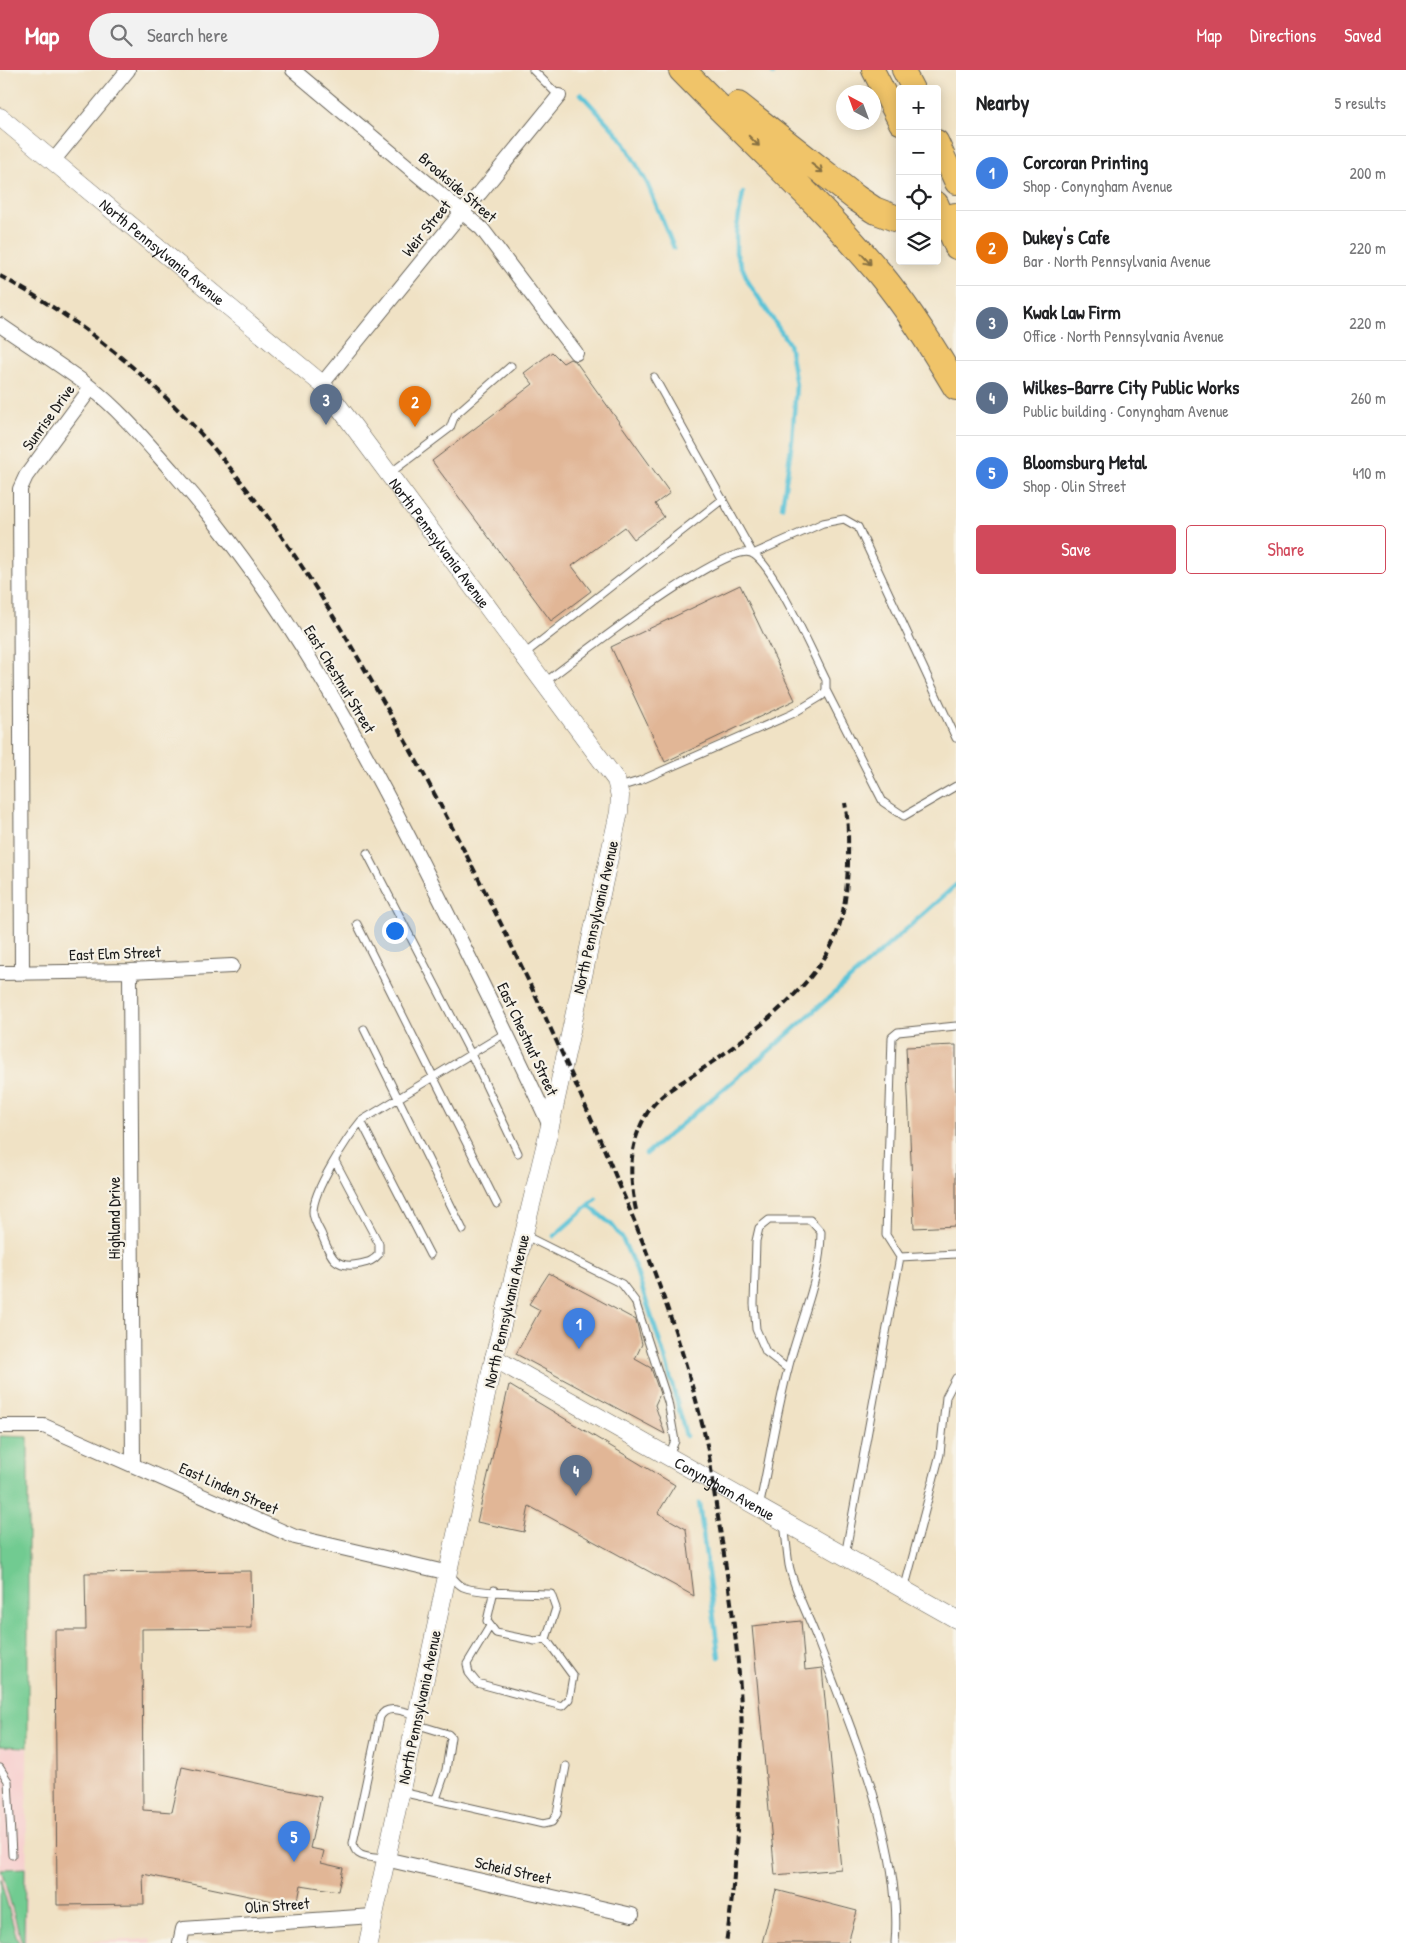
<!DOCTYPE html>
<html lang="en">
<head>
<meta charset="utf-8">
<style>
  :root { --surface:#fff; --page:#f2f2f2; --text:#202124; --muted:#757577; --line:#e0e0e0; --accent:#d1495b }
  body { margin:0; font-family:"Patrick Hand",sans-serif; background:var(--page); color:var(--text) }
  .controls { position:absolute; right:15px; top:15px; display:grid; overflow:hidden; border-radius:5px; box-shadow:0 2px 12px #0003 }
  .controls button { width:45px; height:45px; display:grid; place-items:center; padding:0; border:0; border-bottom:1px solid var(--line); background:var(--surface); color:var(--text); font:25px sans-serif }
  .compass { position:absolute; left:836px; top:15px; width:45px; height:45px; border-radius:50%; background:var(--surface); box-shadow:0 2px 12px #0003; rotate:319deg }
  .you { position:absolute; left:394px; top:860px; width:18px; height:18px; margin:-12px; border:4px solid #fff; border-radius:50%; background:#1a73e8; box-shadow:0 0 0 8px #1a73e833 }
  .badge { display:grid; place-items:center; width:32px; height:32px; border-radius:50%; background:var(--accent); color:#fff; font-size:16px; font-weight:700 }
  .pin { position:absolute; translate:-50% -41px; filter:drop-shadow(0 1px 2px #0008) }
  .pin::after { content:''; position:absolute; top:26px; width:18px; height:15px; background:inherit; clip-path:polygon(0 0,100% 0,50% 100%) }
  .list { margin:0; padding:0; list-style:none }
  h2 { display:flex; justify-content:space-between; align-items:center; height:65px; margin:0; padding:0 20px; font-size:21px }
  h2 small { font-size:16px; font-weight:400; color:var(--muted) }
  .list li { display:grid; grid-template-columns:32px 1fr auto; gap:15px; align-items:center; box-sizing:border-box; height:75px; padding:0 20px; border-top:1px solid var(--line) }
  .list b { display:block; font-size:19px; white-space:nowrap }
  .list p { margin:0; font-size:16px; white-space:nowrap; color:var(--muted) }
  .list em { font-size:16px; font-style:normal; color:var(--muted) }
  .actions { display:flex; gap:10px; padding:15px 20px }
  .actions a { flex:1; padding:11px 0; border:1px solid var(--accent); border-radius:5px; text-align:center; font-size:18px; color:var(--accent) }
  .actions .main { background:var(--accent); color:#fff }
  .icon { flex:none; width:28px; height:28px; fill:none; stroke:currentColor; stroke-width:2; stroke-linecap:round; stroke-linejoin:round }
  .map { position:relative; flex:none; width:956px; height:1873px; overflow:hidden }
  header { display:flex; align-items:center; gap:30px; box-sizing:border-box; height:70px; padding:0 25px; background:var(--accent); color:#fff }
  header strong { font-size:24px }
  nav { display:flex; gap:28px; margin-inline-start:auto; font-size:18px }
  .search { width:350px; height:45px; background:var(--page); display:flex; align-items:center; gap:12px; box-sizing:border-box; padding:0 18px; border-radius:28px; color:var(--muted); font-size:19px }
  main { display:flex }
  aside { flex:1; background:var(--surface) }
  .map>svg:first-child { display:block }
  .built { fill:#f7d0cf }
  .green { fill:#71cb91; stroke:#467456 }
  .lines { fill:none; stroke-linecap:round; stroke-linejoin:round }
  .stream { stroke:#5bc3d7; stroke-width:4.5 }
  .building { fill:#e1b696 }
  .service-casing { stroke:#666157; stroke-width:9 }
  .minor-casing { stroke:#666157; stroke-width:16 }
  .tertiary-casing { stroke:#666157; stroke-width:19 }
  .primary-casing { stroke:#666157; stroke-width:24 }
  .motorway-casing { stroke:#666157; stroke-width:28 }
  .service { stroke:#fff; stroke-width:7 }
  .minor { stroke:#fff; stroke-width:14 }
  .tertiary { stroke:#fff; stroke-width:18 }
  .primary { stroke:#f0c469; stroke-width:22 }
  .motorway { stroke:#f0c469; stroke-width:26 }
  .rail { stroke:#1c1c1c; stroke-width:4; stroke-dasharray:8 4; stroke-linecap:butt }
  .oneway { stroke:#867042 }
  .labels { text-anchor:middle; stroke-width:4.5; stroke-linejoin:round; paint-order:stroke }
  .street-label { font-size:16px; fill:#1c1c1c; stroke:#f7f3e8 }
</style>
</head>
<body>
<header>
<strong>Map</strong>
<div class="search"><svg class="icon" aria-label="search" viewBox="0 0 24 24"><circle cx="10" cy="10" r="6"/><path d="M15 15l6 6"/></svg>Search here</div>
<nav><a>Map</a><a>Directions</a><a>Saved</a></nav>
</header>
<main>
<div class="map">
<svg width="956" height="1873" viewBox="0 0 956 1873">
  <rect width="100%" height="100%" fill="#f7f3e8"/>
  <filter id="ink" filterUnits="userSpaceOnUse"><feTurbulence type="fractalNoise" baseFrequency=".02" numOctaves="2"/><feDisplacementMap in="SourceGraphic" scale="10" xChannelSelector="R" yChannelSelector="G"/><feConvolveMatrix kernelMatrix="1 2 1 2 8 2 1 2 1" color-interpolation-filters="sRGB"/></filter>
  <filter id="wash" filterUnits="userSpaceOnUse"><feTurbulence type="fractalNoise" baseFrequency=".0096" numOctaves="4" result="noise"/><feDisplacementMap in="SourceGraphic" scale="20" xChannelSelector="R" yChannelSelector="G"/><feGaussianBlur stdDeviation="1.12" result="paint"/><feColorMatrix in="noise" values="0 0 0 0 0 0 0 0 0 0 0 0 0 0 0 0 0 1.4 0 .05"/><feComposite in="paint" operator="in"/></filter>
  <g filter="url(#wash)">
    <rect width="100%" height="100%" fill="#f0e2c5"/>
    <!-- built -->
    <path class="built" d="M 0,1370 L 29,1370 L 26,1873 L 0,1873 Z
      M 151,1869 L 150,1873 L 61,1873 Z"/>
    <!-- green -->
    <path class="green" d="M 0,1366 L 28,1367 L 28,1677 L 0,1676 Z
      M 25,1798 L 24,1873 L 22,1873 L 1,1799 Z
      M 0,1808 L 16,1865 L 19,1873 L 0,1873 Z"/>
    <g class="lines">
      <!-- stream -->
      <path class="stream" d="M 773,4 L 774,0
        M 581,24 L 622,69 L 647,113 L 674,178
        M 743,123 L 736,162 L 736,183 L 749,213 L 789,274 L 796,315 L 792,371 L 782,437
        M 646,1084 L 770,980 L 956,815
        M 589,1136 L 612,1155 L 622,1168 L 635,1197 L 666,1291 L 686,1366
        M 554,1166 L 596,1129
        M 699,1433 L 719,1587"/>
    </g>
    <g id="blocks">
      <!-- building -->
      <path class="building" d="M 552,282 L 563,293 L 570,289 L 576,292 L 670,423 L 655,434 L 664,447 L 634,469 L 625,457 L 572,496 L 591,521 L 551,551 L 432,391 L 533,314 L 524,303 Z
        M 740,515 L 795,630 L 665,692 L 611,577 Z
        M 956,975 L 956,1156 L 914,1158 L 906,977 Z
        M 549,1203 L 636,1250 L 642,1274 L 635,1289 L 651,1298 L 660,1324 L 655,1335 L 665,1364 L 516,1284 L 540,1240 L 529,1234 Z
        M 509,1315 L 675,1415 L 658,1443 L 686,1459 L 694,1526 L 529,1436 L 524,1462 L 477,1452 Z
        M 251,1501 L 252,1558 L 142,1559 L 143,1740 L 172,1742 L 182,1697 L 321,1727 L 310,1778 L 324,1781 L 321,1793 L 343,1798 L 338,1821 L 301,1815 L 297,1836 L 143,1804 L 144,1834 L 57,1835 L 55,1560 L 86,1560 L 85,1503 Z
        M 801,1551 L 805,1600 L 822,1598 L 841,1799 L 775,1805 L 752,1556 Z
        M 776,1820 L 857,1841 L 848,1873 L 762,1873 Z"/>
    </g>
  </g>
  <g filter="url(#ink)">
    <use href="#blocks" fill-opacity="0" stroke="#666157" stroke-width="1"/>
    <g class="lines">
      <!-- service casing -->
      <g class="service-casing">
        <path id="service" d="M 533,0 L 559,26
          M 654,307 L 753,484 L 823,453 L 844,449 L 858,457 L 956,668
          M 389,404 L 450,358 L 455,345 L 511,296
          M 523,585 L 723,429
          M 544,613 C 571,592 725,472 751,483 C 772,491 814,586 826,610 L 826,620 L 822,626 L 792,644 L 639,711 L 619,717
          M 826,620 L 883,732 L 904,746 L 956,716
          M 367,783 L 471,984 L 518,1083
          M 357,854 L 497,1134
          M 364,959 L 463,1160
          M 361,1051 L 430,1185
          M 335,1091 L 379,1174 L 379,1184 C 373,1191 369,1192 360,1194 C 333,1200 330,1184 321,1163 C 318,1157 313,1149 313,1142 C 313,1120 347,1068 361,1051 L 507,962
          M 524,1165 L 622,1214 L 635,1231 L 668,1332 L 675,1371 L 669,1385
          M 900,1187 L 956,1184
          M 759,1438 C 769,1392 776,1345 788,1299 C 799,1254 821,1209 821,1162 L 810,1150 L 769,1150 L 759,1158 L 756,1171 L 754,1234 L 756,1259 L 766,1282 L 788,1299
          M 784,1454 C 786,1467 787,1482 789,1495 C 794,1520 810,1549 819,1574 C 852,1662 903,1778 895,1873
          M 845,1486 L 900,1187 L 886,1165 L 892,967 L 898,962 L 956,956
          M 449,1503 C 453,1508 457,1514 463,1517 C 479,1524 531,1523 551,1524 L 556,1538 L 546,1569 L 535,1571 L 496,1563 L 487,1551 L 494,1520
          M 904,1520 L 940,1384 L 946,1327 L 956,1308
          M 490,1556 L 467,1594 L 469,1603 L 477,1613 L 562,1636 L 569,1629 L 573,1606 L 546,1569
          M 415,1654 L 448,1664 L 451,1667 L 446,1700 L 436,1729
          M 0,1698 L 8,1711 L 12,1785
          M 401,1722 L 543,1754 L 552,1752 L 557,1744 L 566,1696
          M 385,1789 C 371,1787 355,1789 353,1773 L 380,1647 C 387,1633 404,1642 417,1645"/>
      </g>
      <!-- minor casing -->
      <g class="minor-casing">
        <path id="minor" d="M 293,0 L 482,159 L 576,283
          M 53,91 L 128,0
          M 0,255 C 30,276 61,295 90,317 C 121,341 147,373 173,402 C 286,529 367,682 442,833 C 479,907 516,981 550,1056
          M 322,314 L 462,142 L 480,123 L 559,26
          M 130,901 L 133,1394
          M 22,902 L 20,419 L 26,406 L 91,318
          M 0,903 L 130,901 L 232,896
          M 0,1356 L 44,1356 L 295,1467 L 449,1503
          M 385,1789 L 632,1845
          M 180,1873 L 183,1859 L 373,1846"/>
      </g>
      <!-- tertiary casing -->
      <g class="tertiary-casing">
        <g id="tertiary">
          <path id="s1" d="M 0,47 L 322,314 L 616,710 L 620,726 L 619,742 L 550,1056 L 494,1288 L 368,1873"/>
          <path id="s2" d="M 494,1288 L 956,1549"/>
        </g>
      </g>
      <!-- primary casing -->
      <g class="primary-casing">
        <path id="primary" d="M 873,0 L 900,53
          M 903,0 L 913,19
          M 937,71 L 956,113
          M 937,133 L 956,178"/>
      </g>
      <!-- motorway casing -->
      <g class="motorway-casing">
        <path id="motorway" d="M 682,0 C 748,68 819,131 880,204 C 909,239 933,278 956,317
          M 738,35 L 856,128 L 874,140 L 900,150
          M 937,150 L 956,146"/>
      </g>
      <!-- service -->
      <use href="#service" class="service"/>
      <!-- minor -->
      <use href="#minor" class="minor"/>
      <!-- tertiary -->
      <use href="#tertiary" class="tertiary"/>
      <!-- primary -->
      <use href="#primary" class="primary"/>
      <!-- motorway -->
      <use href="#motorway" class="motorway"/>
      <!-- rail -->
      <path class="rail" d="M 0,206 C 75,246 144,301 201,364 C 286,458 350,572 411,681 C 479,804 539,929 595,1058 C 638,1157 679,1256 704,1362 C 711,1389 713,1419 718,1447 C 728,1509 738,1572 741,1636 C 743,1670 740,1706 738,1740 C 736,1785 733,1829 726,1873
        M 636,1140 C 629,1107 628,1076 646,1045 C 661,1020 688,1010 711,993 C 753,963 818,914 836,865 C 845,842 847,818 848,794 C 848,773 849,754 845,733"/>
    </g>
    <!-- one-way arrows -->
    <defs><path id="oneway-shaft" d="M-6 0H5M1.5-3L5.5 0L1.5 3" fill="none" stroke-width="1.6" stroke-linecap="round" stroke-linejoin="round" transform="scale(1.25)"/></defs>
    <g class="oneway">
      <use href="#oneway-shaft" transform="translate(754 71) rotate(45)"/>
      <use href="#oneway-shaft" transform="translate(817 98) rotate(38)"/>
      <use href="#oneway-shaft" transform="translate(866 189) rotate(49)"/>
    </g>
  </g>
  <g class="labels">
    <!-- street labels -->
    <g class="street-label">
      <text transform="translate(458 117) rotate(41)" y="6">Brookside Street</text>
      <text transform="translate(426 158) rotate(-51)" y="6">Weir Street</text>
      <text dy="6" stroke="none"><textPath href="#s1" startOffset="211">North Pennsylvania Avenue</textPath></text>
      <text transform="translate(48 347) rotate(-54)" y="6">Sunrise Drive</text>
      <text dy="6" stroke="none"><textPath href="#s1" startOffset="616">North Pennsylvania Avenue</textPath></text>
      <text transform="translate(340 609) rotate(59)" y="6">East Chestnut Street</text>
      <text transform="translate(595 847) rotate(-77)" y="6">North Pennsylvania Avenue</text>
      <text transform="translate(115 883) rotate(-2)" y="6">East Elm Street</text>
      <text transform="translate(528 969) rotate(65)" y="6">East Chestnut Street</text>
      <text transform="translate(114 1148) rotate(-90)" y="6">Highland Drive</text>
      <text transform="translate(506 1241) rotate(-77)" y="6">North Pennsylvania Avenue</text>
      <text transform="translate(229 1418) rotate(24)" y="6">East Linden Street</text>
      <text dy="6" stroke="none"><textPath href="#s2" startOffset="265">Conyngham Avenue</textPath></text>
      <text transform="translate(419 1637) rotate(-78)" y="6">North Pennsylvania Avenue</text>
      <text transform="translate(513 1800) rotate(13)" y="6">Scheid Street</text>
      <text transform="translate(277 1835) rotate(-4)" y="6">Olin Street</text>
    </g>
  </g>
</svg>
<div class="controls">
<button>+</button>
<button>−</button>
<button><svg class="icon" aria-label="locate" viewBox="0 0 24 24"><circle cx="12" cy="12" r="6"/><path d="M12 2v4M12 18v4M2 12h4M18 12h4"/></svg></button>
<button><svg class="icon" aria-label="layers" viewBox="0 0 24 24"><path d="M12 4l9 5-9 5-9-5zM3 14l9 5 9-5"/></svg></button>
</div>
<svg class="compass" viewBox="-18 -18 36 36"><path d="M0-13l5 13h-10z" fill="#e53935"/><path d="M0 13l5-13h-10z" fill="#757577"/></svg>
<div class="you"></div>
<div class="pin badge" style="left:579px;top:1279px;background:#3f7fe0">1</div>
<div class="pin badge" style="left:415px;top:357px;background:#e8710a">2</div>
<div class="pin badge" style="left:326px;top:355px;background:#5c6f8a">3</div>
<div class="pin badge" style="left:576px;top:1426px;background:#5c6f8a">4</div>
<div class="pin badge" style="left:294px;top:1792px;background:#3f7fe0">5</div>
</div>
<aside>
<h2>Nearby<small>5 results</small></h2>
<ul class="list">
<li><span class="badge" style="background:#3f7fe0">1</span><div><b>Corcoran Printing</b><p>Shop · Conyngham Avenue</p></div><em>200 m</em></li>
<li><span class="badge" style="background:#e8710a">2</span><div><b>Dukey's Cafe</b><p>Bar · North Pennsylvania Avenue</p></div><em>220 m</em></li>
<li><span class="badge" style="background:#5c6f8a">3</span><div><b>Kwak Law Firm</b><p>Office · North Pennsylvania Avenue</p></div><em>220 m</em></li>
<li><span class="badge" style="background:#5c6f8a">4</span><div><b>Wilkes-Barre City Public Works</b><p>Public building · Conyngham Avenue</p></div><em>260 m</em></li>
<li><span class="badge" style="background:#3f7fe0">5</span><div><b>Bloomsburg Metal</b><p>Shop · Olin Street</p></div><em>410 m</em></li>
</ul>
<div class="actions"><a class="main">Save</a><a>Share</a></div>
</aside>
</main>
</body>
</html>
